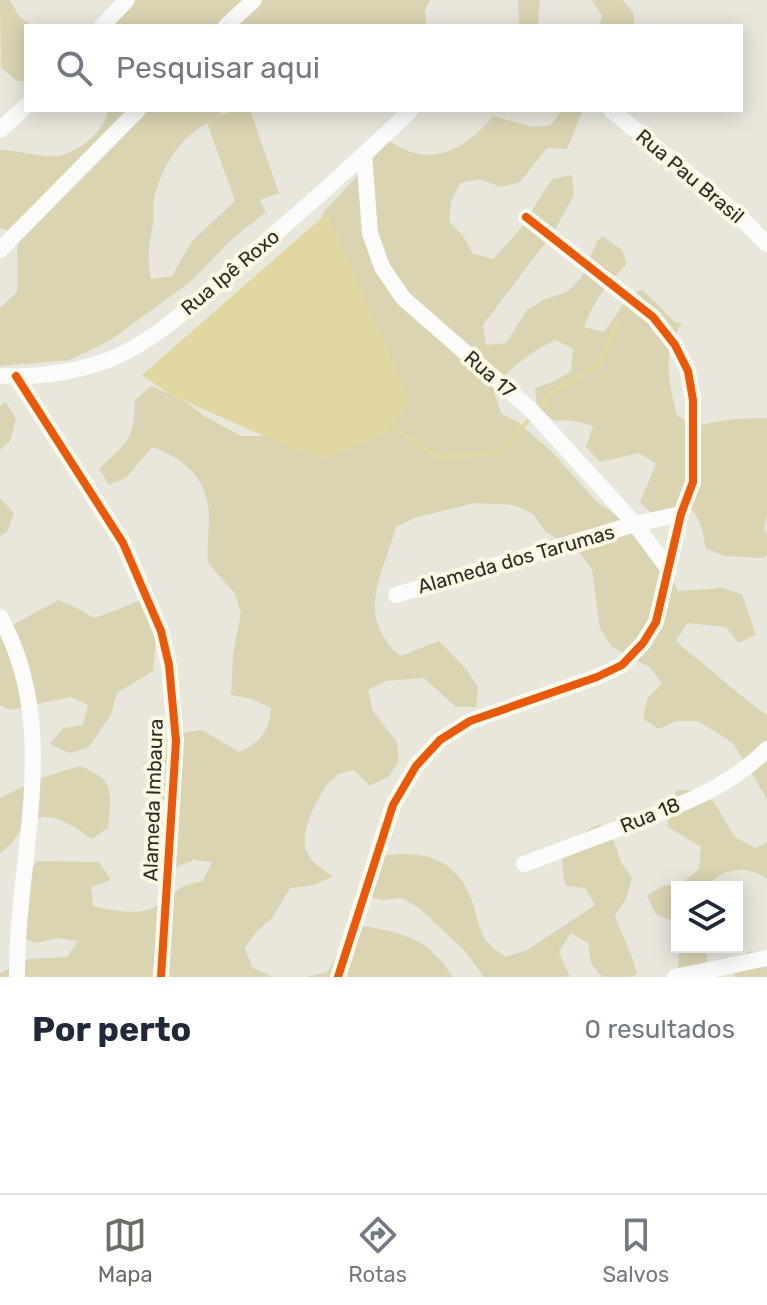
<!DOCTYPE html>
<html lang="pt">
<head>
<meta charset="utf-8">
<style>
  :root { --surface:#fff; --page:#f2f2f3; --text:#1f2937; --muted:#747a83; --line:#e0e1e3; --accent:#6f6d65 }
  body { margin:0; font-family:Rubik,sans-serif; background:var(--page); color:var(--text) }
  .controls { position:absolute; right:24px; bottom:24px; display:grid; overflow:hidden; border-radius:0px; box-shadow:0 4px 20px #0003 }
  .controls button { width:72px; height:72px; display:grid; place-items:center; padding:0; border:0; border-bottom:2px solid var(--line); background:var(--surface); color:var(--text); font:40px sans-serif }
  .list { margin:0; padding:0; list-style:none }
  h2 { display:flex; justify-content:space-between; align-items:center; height:104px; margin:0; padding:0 32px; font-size:34px }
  h2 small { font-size:26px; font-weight:400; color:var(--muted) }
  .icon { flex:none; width:44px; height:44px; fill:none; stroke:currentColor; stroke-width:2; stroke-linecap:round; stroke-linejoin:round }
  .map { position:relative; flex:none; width:767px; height:977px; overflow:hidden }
  .search { position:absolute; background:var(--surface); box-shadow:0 4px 20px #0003; left:24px; right:24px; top:24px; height:88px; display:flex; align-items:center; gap:20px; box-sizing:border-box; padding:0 28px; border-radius:0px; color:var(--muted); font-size:30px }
  .sheet { height:216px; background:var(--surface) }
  nav { display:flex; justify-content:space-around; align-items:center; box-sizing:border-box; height:112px; border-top:2px solid var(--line); background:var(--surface); font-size:22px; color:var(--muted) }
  nav a { display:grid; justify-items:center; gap:4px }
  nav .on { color:var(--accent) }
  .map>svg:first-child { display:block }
  .green { fill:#dad4b3; fill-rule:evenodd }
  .water { fill:#e1d7a1 }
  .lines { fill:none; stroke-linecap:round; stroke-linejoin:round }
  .stream { stroke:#e1d7a1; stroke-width:4 }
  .minor { stroke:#fcfbfa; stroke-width:16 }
  .cycleway-casing { stroke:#fcf8e4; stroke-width:13 }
  .cycleway { stroke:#e8590c; stroke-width:8 }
  .labels { text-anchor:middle; stroke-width:8; stroke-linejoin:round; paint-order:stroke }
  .street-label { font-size:20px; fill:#2d2c25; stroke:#fcf8e4 }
</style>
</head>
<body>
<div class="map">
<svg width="767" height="977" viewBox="0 0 767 977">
  <rect width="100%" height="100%" fill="#e9e7dc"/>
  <!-- green -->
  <path class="green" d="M 0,0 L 9,0 L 20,17 L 32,26 L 26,26 L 26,81 L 17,81 L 1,68 Z
    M 125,0 L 430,0 L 425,10 L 426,26 L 109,26 Z
    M 518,0 L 540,0 L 538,26 L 519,26 Z
    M 592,0 L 623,0 L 633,12 L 635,26 L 599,26 L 602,16 Z
    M 108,110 L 224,110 L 218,116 L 237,110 L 250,110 L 279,193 L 260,200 L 266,212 L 233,238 L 190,282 L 109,341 L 70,360 L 0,366 L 0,308 L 17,292 L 18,233 L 0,228 L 0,150 C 19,150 40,158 58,156 C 78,153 106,130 108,110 ZM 207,123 L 235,201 L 192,241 L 172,276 L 151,279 C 147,259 149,244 153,224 C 155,215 152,207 154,199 C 161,167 179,139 207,123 Z
    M 562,110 L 583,110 L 567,149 L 547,148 L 520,182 L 501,187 L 479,179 L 460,183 L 451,202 L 449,221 L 463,236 L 473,254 L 493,259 L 521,228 L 552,179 L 572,175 L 574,195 L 555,230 L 483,325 L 486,345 L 506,343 L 527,310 L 545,299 L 567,292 L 581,278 L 598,240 L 603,236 L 622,250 L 627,264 C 608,282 594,301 584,327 L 604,332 L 627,299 L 642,289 L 675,322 L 682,324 C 661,350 669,385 677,415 L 693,426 L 734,419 L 767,418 L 767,516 L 764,530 L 767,533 L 767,555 L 764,558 L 725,556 L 706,549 L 702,529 L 694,511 L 654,516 L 640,502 L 656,464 L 639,453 L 600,462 L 586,447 L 593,426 L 574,421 L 553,420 L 537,408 L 535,388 L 555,381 L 571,371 L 573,349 L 555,340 C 530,353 509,367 494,391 L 501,413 L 519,423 L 552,452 L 596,501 L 645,535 L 659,550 L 678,591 L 723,588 L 742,594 L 756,635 L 738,643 L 726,627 L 687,623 L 676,641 C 687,652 699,659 711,670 C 729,686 747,701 767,715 L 767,799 L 733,743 L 698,721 L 676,721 L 659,729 L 643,719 L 647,699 L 662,683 L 649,667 L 612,647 L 600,629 L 592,569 L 579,552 L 546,532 L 533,514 L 514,505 L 475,503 L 414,518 L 396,527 C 383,575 354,615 400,656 L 439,641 L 467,670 L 478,688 L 476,707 L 456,707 L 424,678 L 385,681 L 368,690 L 373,711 L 397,742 L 399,761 L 388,777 L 370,786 L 354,770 C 349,771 340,773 336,776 C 321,786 299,832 306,850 C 311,863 322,869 333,876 L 315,885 L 290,888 L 272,918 L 256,932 L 245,948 L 252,967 L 273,977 L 0,977 L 0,973 L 28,959 L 67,957 L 78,941 L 57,938 L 37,943 L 16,936 L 24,877 L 38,861 L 99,862 L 111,880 L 91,887 L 93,906 C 111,910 138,916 155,907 C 178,894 173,886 203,881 L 212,862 L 193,860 L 175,868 L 163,852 L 159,833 L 158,794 L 160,772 L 168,749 L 182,733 L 202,730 L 239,752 C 261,742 269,732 271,708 L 252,699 L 231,695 L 233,654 L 241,613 L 235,594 L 208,563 C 206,544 211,523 208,505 C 204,475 179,456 152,447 L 127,477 L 109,485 L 99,469 C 127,441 134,443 135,400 L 151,386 L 188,403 L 204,416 L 241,436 L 261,436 L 280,431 C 291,447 302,455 322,454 L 323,213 L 389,141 C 431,169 464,151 493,116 L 532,127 L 551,125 Z
    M 5,402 L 16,418 L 10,441 L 0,450 L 0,406 Z
    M 0,498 L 14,513 L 7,532 L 0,536 Z
    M 148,598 L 162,612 L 157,632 L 153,671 L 117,693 L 111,715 L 88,748 L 68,753 L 50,744 L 63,728 L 83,725 L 88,705 L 71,697 L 10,710 L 0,705 L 0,632 L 58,600 L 77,608 L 93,618 C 113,613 129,603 148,598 Z
    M 80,766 C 117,780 111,794 108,828 L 92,839 C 71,825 48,805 25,826 C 13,836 17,842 0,853 L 0,798 L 41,778 Z
    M 677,790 L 697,790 L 713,801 L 735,837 L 755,848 L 767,842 L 767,879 C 743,863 725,869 704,887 L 677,887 L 677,932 L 675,922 L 656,914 L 647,896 L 663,886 L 683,882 L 699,869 L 701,847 L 668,827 L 666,808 Z
    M 600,824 L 614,841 L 621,862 L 632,878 L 626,899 L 615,916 C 622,936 632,952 637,973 L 633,977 L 602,977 L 591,963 L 588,943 L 571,933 L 559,952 L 570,977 L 484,977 L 465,951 L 420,909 L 402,898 L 382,900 L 363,894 L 374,857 C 422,849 458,855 474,907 C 481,933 482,942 506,957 L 527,950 L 595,905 L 585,888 L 566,886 C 556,849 568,840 600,824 Z
    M 364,926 C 408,934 428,939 453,977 L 306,977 L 328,972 L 346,935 Z
    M 679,947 L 707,947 L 707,977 L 678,977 Z
    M 748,951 L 767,955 L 767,977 L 734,977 L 735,967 Z"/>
  <!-- water -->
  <path class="water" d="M 327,213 L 410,401 L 386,434 L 326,458 L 291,448 L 169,394 L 142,375 Z"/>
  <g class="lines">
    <!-- stream -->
    <path class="stream" d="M 537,411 L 553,392 L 599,364 L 618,322
      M 387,423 L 439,458 L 502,452 L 531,417"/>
    <!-- minor -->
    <path class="minor" d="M 102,26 L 127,0
      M 226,26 L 254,0
      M 611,110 L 736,213 L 767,244
      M 0,130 L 26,106
      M 364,155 L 370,233 L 382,267 L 403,298 L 530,409 L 635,524 L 669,570
      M 0,250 L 138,110
      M 0,376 C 41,378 87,371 124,353 C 165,332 200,298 235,268 C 295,217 354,165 411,110
      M 16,376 L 123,543 L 161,631 L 169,665 L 176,741 L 161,977
      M 396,595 L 635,524 L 681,514
      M 0,617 C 63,730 16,856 17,977
      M 524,864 C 558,851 593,838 628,825 C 678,806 729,788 767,749
      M 338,977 L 393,805 L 416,766 L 440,740 L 470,721 L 597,677 L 622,665 L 643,643 L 656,622 L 681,514 L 693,482 L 693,400 L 688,371 L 675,345 L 653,317 L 526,217
      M 675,977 L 767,958"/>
    <!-- cycleway casing -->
    <g class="cycleway-casing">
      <path id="cycleway" d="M 16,376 L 123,543 L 161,631 L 169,665 L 176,741 L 161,977
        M 338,977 L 393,805 L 416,766 L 440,740 L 470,721 L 597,677 L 622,665 L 643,643 L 656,622 L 681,514 L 693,482 L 693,400 L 688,371 L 675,345 L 653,317 L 526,217"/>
    </g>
    <!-- cycleway -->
    <use href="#cycleway" class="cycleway"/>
  </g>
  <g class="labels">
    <!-- street labels -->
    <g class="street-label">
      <text transform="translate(690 176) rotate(40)" y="7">Rua Pau Brasil</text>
      <text transform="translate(230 272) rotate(-40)" y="7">Rua Ipê Roxo</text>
      <text transform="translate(490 374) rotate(41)" y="7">Rua 17</text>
      <text transform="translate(516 559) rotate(-16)" y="7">Alameda dos Tarumas</text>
      <text transform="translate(153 800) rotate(-88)" y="7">Alameda Imbaura</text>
      <text transform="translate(650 815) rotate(-22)" y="7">Rua 18</text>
    </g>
  </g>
</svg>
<div class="controls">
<button><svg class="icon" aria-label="layers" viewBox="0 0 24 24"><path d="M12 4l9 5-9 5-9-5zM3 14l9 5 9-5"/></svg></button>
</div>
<div class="search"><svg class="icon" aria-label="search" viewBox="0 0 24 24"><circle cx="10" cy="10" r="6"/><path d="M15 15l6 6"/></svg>Pesquisar aqui</div>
</div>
<section class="sheet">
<h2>Por perto<small>0 resultados</small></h2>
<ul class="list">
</ul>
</section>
<nav>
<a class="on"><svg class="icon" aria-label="map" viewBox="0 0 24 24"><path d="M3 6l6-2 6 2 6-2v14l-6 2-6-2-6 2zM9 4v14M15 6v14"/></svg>Mapa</a>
<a><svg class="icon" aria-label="directions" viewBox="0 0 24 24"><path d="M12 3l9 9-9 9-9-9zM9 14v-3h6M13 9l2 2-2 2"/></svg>Rotas</a>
<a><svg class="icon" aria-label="saved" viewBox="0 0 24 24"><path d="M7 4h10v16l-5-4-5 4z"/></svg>Salvos</a>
</nav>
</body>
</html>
